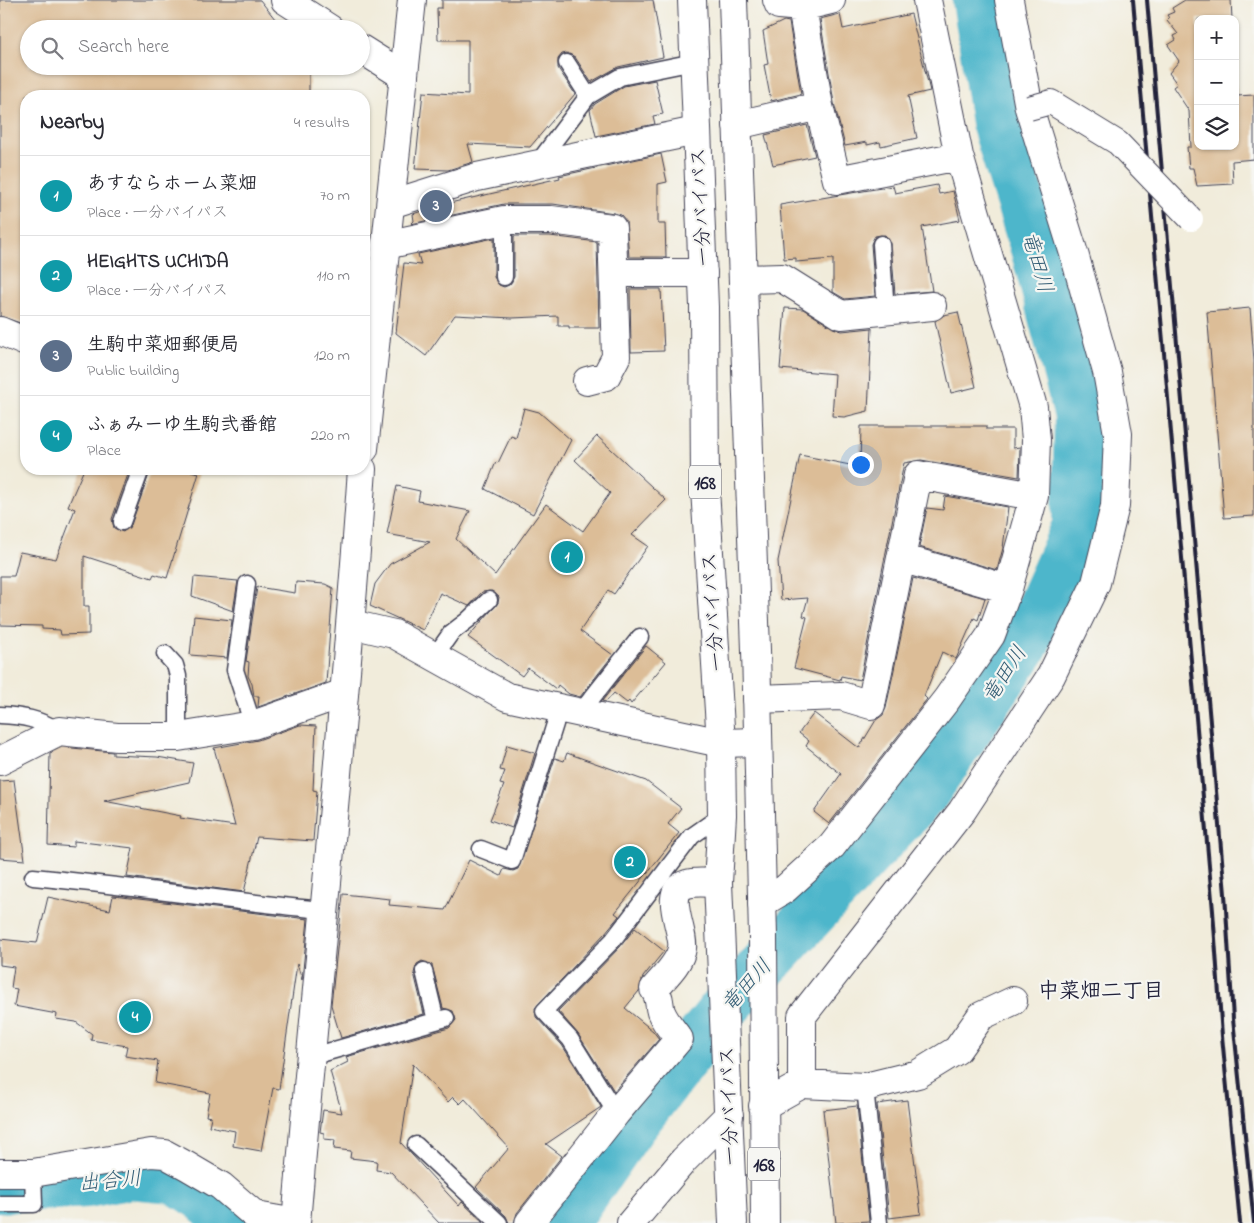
<!DOCTYPE html>
<html lang="en">
<head>
<meta charset="utf-8">
<style>
  :root { --surface:#fff; --page:#f7f7f7; --text:#2b2b33; --muted:#7c7c81; --line:#e1e1e2; --accent:#d93025 }
  body { margin:0; font-family:"Indie Flower","Klee One",sans-serif; background:var(--page); color:var(--text) }
  .controls { position:absolute; right:15px; top:15px; display:grid; overflow:hidden; border-radius:10px; box-shadow:0 1px 4px #0004 }
  .controls button { width:45px; height:45px; display:grid; place-items:center; padding:0; border:0; border-bottom:1px solid var(--line); background:var(--surface); color:var(--text); font:25px sans-serif }
  .you { position:absolute; left:860px; top:464px; width:18px; height:18px; margin:-12px; border:4px solid #fff; border-radius:50%; background:#1a73e8; box-shadow:0 0 0 8px #1a73e833 }
  .badge { display:grid; place-items:center; width:32px; height:32px; border-radius:50%; background:var(--accent); color:#fff; font-size:16px; font-weight:700 }
  .pin { position:absolute; translate:-50% -50%; border:2px solid #fff; box-shadow:0 1px 5px #0006 }
  .list { margin:0; padding:0; list-style:none }
  h2 { display:flex; justify-content:space-between; align-items:center; height:65px; margin:0; padding:0 20px; font-size:21px }
  h2 small { font-size:16px; font-weight:400; color:var(--muted) }
  .list li { display:grid; grid-template-columns:32px 1fr auto; gap:15px; align-items:center; box-sizing:border-box; height:80px; padding:0 20px; border-top:1px solid var(--line) }
  .list b { display:block; font-size:19px; white-space:nowrap }
  .list p { margin:0; font-size:16px; white-space:nowrap; color:var(--muted) }
  .list em { font-size:16px; font-style:normal; color:var(--muted) }
  .icon { flex:none; width:28px; height:28px; fill:none; stroke:currentColor; stroke-width:2; stroke-linecap:round; stroke-linejoin:round }
  .map { position:relative; flex:none; width:1254px; height:1223px; overflow:hidden }
  .search { position:absolute; background:var(--surface); box-shadow:0 1px 4px #0004; left:20px; top:20px; width:350px; height:55px; display:flex; align-items:center; gap:12px; box-sizing:border-box; padding:0 18px; border-radius:28px; color:var(--muted); font-size:19px }
  .panel { position:absolute; background:var(--surface); box-shadow:0 1px 4px #0004; left:20px; top:90px; width:350px; height:385px; border-radius:20px }
  .map>svg:first-child { display:block }
  .lines { fill:none; stroke-linecap:round; stroke-linejoin:round }
  .river { stroke:#4db6cb; stroke-width:50 }
  .building { fill:#dcbd97 }
  .service-casing { stroke:#414053; stroke-width:19 }
  .minor-casing { stroke:#414053; stroke-width:30 }
  .tertiary-casing { stroke:#414053; stroke-width:30 }
  .trunk-casing { stroke:#414053; stroke-width:30 }
  .service { stroke:#fff; stroke-width:16 }
  .minor { stroke:#fff; stroke-width:28 }
  .tertiary { stroke:#fff; stroke-width:28 }
  .trunk { stroke:#fff; stroke-width:28 }
  .rail { stroke:#22223b; stroke-width:4 }
  .pedestrian-bridge-casing { stroke:#414053; stroke-width:26; stroke-linecap:butt }
  .pedestrian-bridge { stroke:#fff; stroke-width:24 }
  .labels { text-anchor:middle; stroke-width:4.5; stroke-linejoin:round; paint-order:stroke }
  .shield { fill:#f6f6f2; stroke:#626272; stroke-width:1 }
  .shield-label { font-size:19px; font-weight:bold; fill:#22223b }
  .street-label { font-size:20px; fill:#22223b; stroke:#f6f6f2 }
  .water-label { font-size:21px; font-style:italic; fill:#335d75; stroke:#f6f6f2 }
  .neighbourhood-label { font-size:21px; font-weight:bold; fill:#22223b; stroke:#f6f6f2 }
</style>
</head>
<body>
<div class="map">
<svg width="1254" height="1223" viewBox="0 0 1254 1223">
  <rect width="100%" height="100%" fill="#f6f6f2"/>
  <filter id="ink" filterUnits="userSpaceOnUse"><feTurbulence type="fractalNoise" baseFrequency=".02" numOctaves="2"/><feDisplacementMap in="SourceGraphic" scale="10" xChannelSelector="R" yChannelSelector="G"/><feConvolveMatrix kernelMatrix="1 2 1 2 8 2 1 2 1" color-interpolation-filters="sRGB"/></filter>
  <filter id="wash" filterUnits="userSpaceOnUse"><feTurbulence type="fractalNoise" baseFrequency=".0096" numOctaves="4" result="noise"/><feDisplacementMap in="SourceGraphic" scale="20" xChannelSelector="R" yChannelSelector="G"/><feGaussianBlur stdDeviation="1.12" result="paint"/><feColorMatrix in="noise" values="0 0 0 0 0 0 0 0 0 0 0 0 0 0 0 0 0 1.4 0 .05"/><feComposite in="paint" operator="in"/></filter>
  <g filter="url(#wash)">
    <rect width="100%" height="100%" fill="#f1ecdb"/>
    <g class="lines">
      <!-- river -->
      <path class="river" d="M 0,1188 L 87,1183 L 131,1174 L 174,1178 L 202,1196 L 235,1223
        M 564,1223 L 631,1126 L 726,1006 L 925,792 L 1024,645 L 1077,526 L 1079,416 L 1035,248 L 996,122 L 977,0"/>
    </g>
    <g id="blocks">
      <!-- building -->
      <path class="building" d="M 0,0 L 260,0 L 283,29 L 29,29 L 29,66 L 309,66 L 309,96 L 26,96 L 26,325 L 0,316 Z
        M 442,0 L 653,0 L 663,57 L 618,67 L 591,82 L 575,57 L 567,53 L 562,54 L 558,59 L 558,68 L 575,94 L 530,147 L 468,144 L 473,162 L 448,170 L 415,169 L 423,92 L 468,95 L 468,40 L 438,40 L 437,8 L 442,8 Z
        M 1185,0 L 1231,0 L 1232,19 L 1198,19 L 1198,146 L 1235,146 L 1235,66 L 1237,96 L 1254,95 L 1254,159 L 1232,161 L 1233,184 L 1197,186 L 1193,168 L 1189,168 L 1187,147 L 1191,147 L 1189,111 L 1173,87 L 1177,84 L 1169,73 L 1179,61 L 1168,45 L 1176,40 L 1174,36 L 1178,34 L 1167,20 L 1169,18 L 1167,15 L 1174,12 L 1172,8 Z
        M 840,14 L 843,29 L 911,14 L 930,91 L 908,96 L 917,138 L 881,146 L 880,142 L 867,145 L 867,142 L 845,146 L 834,103 L 820,19 Z
        M 784,21 L 789,22 L 801,94 L 771,101 L 764,65 L 768,64 L 763,31 Z
        M 655,80 L 663,114 L 653,116 L 655,124 L 596,136 L 590,110 L 595,104 L 624,86 Z
        M 807,125 L 815,156 L 773,165 L 765,135 Z
        M 661,154 L 667,182 L 658,184 L 658,224 L 665,224 L 666,257 L 629,257 L 626,221 L 621,215 L 614,213 L 553,204 L 504,204 L 411,224 L 414,221 L 413,214 L 441,205 L 560,178 L 559,176 Z
        M 937,185 L 939,194 L 953,191 L 960,220 L 922,227 L 932,291 L 895,294 L 891,243 L 885,235 L 875,236 L 871,244 L 875,296 L 845,299 L 833,292 L 833,259 L 796,262 L 796,258 L 784,259 L 780,205 L 893,186 L 895,193 Z
        M 514,236 L 550,236 L 597,242 L 599,328 L 569,328 L 569,326 L 558,326 L 558,316 L 512,318 L 455,315 L 426,356 L 396,333 L 404,263 L 421,265 L 418,254 L 494,238 L 494,277 L 499,285 L 504,287 L 509,285 L 514,277 Z
        M 630,289 L 661,289 L 664,351 L 631,352 Z
        M 785,308 L 803,309 L 833,328 L 842,331 L 872,328 L 868,411 L 844,417 L 832,416 L 835,374 L 780,369 Z
        M 1250,308 L 1254,361 L 1254,516 L 1224,518 L 1207,312 Z
        M 958,312 L 976,387 L 951,393 L 935,321 L 944,315 Z
        M 524,408 L 539,412 L 571,440 L 533,514 L 485,489 L 496,462 L 498,463 L 511,436 L 516,438 Z
        M 861,426 L 986,426 L 986,429 L 1013,429 L 1013,448 L 1020,447 L 1019,477 L 921,460 L 904,463 L 860,680 L 841,676 L 840,680 L 794,668 L 807,617 L 803,616 L 808,598 L 781,600 L 778,561 L 800,455 L 860,467 Z
        M 597,436 L 666,500 L 632,535 L 648,546 L 614,594 L 608,590 L 580,631 L 613,655 L 580,697 L 569,694 L 558,685 L 556,689 L 528,668 L 522,676 L 468,637 L 498,603 L 499,597 L 492,591 L 482,592 L 469,606 L 440,593 L 423,630 L 370,606 L 375,584 L 390,564 L 430,542 L 387,534 L 397,486 L 420,491 L 418,501 L 470,511 L 456,539 L 495,575 L 546,504 L 583,531 L 610,493 L 575,460 Z
        M 84,469 L 130,469 L 112,519 L 114,528 L 123,532 L 131,525 L 151,469 L 182,469 L 199,473 L 167,578 L 154,574 L 152,578 L 84,556 L 84,606 L 89,606 L 89,634 L 61,635 L 60,630 L 42,629 L 42,626 L 0,625 L 0,576 L 14,576 L 20,552 L 56,559 L 75,509 L 68,506 Z
        M 945,496 L 1008,507 L 1003,548 L 997,570 L 919,547 L 927,508 L 943,510 Z
        M 194,577 L 238,581 L 233,611 L 192,596 Z
        M 913,578 L 985,598 L 978,620 L 974,618 L 956,659 L 942,652 L 924,696 L 927,699 L 829,824 L 814,812 L 841,774 L 806,746 L 809,741 L 799,733 L 814,713 L 859,748 L 876,720 L 883,715 L 886,708 Z
        M 296,582 L 325,584 L 333,588 L 326,683 L 258,707 L 259,696 L 254,696 L 252,684 L 248,676 L 249,662 L 246,661 L 257,587 L 295,593 Z
        M 194,616 L 232,620 L 227,658 L 190,655 Z
        M 646,646 L 666,662 L 631,704 L 629,701 L 627,703 L 614,693 L 606,702 L 602,701 Z
        M 300,725 L 316,726 L 313,790 L 317,791 L 313,841 L 257,837 L 244,892 L 127,877 L 133,848 L 74,841 L 74,847 L 48,845 L 50,753 L 62,747 L 113,752 L 113,755 L 157,757 L 193,763 L 189,782 L 104,801 L 181,816 L 180,818 L 235,826 L 214,748 L 258,740 Z
        M 507,745 L 535,753 L 512,828 L 490,820 L 504,785 L 500,784 L 505,771 L 500,770 Z
        M 567,753 L 646,781 L 681,808 L 668,824 L 679,833 L 615,913 L 619,916 L 605,933 L 535,1008 L 536,1017 L 562,1045 L 601,1107 L 546,1144 L 562,1156 L 517,1213 L 514,1223 L 509,1223 L 506,1216 L 476,1187 L 509,1148 L 465,1099 L 460,1104 L 453,1097 L 448,1102 L 413,1064 L 401,1143 L 459,1206 L 462,1202 L 484,1223 L 439,1223 L 391,1172 L 376,1170 L 377,1161 L 350,1158 L 351,1151 L 334,1149 L 335,1140 L 324,1139 L 324,1133 L 320,1132 L 323,1110 L 342,1113 L 330,1071 L 348,1062 L 346,1057 L 449,1028 L 456,1020 L 453,1011 L 443,1008 L 432,965 L 422,961 L 417,964 L 414,973 L 424,1014 L 341,1038 L 331,1005 L 343,894 L 390,899 L 389,905 L 445,910 L 469,860 L 501,876 L 504,869 L 513,871 L 518,869 L 555,758 L 564,761 Z
        M 14,780 L 25,860 L 0,858 L 0,781 Z
        M 113,896 L 308,919 L 302,980 L 297,964 L 279,1089 L 273,1088 L 261,1151 L 233,1146 L 235,1131 L 209,1126 L 211,1117 L 206,1116 L 210,1093 L 155,1083 L 158,1061 L 125,1056 L 127,1046 L 91,1040 L 92,1034 L 76,1022 L 56,1019 L 57,1014 L 14,1006 L 17,989 L 11,988 L 14,967 L 0,965 L 0,939 L 37,943 L 48,897 L 110,910 Z
        M 635,928 L 664,951 L 643,977 L 639,991 L 625,1008 L 653,1031 L 659,1039 L 614,1091 L 578,1034 L 558,1011 L 620,947 Z
        M 907,1100 L 921,1214 L 889,1218 L 877,1104 Z
        M 857,1106 L 869,1221 L 836,1223 L 823,1110 Z"/>
    </g>
  </g>
  <g filter="url(#ink)">
    <use href="#blocks" fill-opacity="0" stroke="#414053" stroke-width="1"/>
    <g class="lines">
      <!-- service casing -->
      <g class="service-casing">
        <path id="service" d="M 567,63 L 588,96
          M 537,164 L 588,96 L 620,77 L 694,62
          M 881,244 L 886,310
          M 504,277 L 504,220
          M 122,522 L 141,469
          M 247,584 L 235,670 L 253,725
          M 165,654 L 175,665 L 178,676 L 178,737
          M 434,657 L 451,633 L 468,620 L 489,600
          M 580,713 L 640,637
          M 0,715 C 23,716 39,719 59,731
          M 481,849 L 512,861 L 560,708
          M 33,877 C 130,886 226,901 323,910
          M 424,971 L 436,1021
          M 310,1057 L 446,1018
          M 865,1087 L 879,1223
          M 616,1113 L 570,1039 L 544,1011 L 613,940 L 692,836 L 722,815
          M 416,1145 L 499,1223
          M 0,1204 L 34,1204 L 33,1173"/>
      </g>
      <!-- minor casing -->
      <g class="minor-casing">
        <path id="minor" d="M 285,0 L 330,29
          M 777,0 L 779,5 L 802,7 L 831,0
          M 802,7 L 819,106 L 837,180 L 959,156
          M 361,49 L 404,76
          M 737,125 L 819,106
          M 391,204 L 477,177 L 696,131
          M 385,245 L 504,220 L 551,220 L 612,228 L 616,357 L 606,376 L 587,381
          M 614,273 L 703,273
          M 744,279 L 782,278 L 841,315 L 932,306
          M 0,331 L 26,342
          M 901,558 L 1008,589
          M 351,624 L 394,634 L 507,697 L 721,743 L 758,742
          M 757,699 L 841,696 L 871,705 L 918,475 L 1034,496
          M 0,761 L 59,731 L 117,737 L 178,737 L 253,725 L 344,693
          M 762,903 L 785,889 L 832,846 L 947,699 L 991,635 L 1008,589 L 1034,496 L 1036,440 L 1033,407 L 959,156 L 927,0
          M 802,1084 L 865,1087 L 918,1074 L 957,1050 L 981,1016 L 1013,1001
          M 763,1106 L 802,1084 L 802,1016 L 962,811 L 1051,676 L 1096,583 L 1115,506 L 1118,434 L 1107,372 L 1075,257 L 1029,108 L 1009,0
          M 0,1173 L 33,1173 L 151,1153 L 165,1154 L 187,1166 L 221,1186 L 256,1216 L 296,1223
          M 529,1223 L 616,1113 L 679,1039 C 673,1031 665,1022 661,1012 C 658,1002 661,998 654,989 C 664,977 680,963 682,948 C 685,932 661,891 687,884 C 696,881 708,883 718,883
          M 631,1223 L 684,1160 L 729,1115"/>
      </g>
      <!-- tertiary casing -->
      <g class="tertiary-casing">
        <path id="tertiary" d="M 364,449 L 412,0
          M 296,1223 C 317,971 345,720 362,469"/>
      </g>
      <!-- trunk casing -->
      <g class="trunk-casing">
        <path id="trunk" d="M 692,0 L 704,307 L 705,489 L 721,743 L 722,815 L 718,883 L 733,1223
          M 733,0 L 756,650 L 763,937 L 765,1223"/>
      </g>
      <!-- service -->
      <use href="#service" class="service"/>
      <!-- minor -->
      <use href="#minor" class="minor"/>
      <!-- tertiary -->
      <use href="#tertiary" class="tertiary"/>
      <!-- trunk -->
      <use href="#trunk" class="trunk"/>
      <!-- rail -->
      <path class="rail" d="M 1133,0 L 1213,911 L 1222,1036 L 1240,1223
        M 1147,0 L 1225,894 L 1233,1019 L 1254,1223"/>
      <!-- pedestrian-bridge casing -->
      <g class="pedestrian-bridge-casing">
        <path id="pedestrian-bridge" d="M 1029,108 L 1051,102 L 1118,143 L 1191,219"/>
      </g>
      <!-- pedestrian-bridge -->
      <use href="#pedestrian-bridge" class="pedestrian-bridge"/>
    </g>
  </g>
  <g class="labels">
    <!-- shield labels -->
    <g class="shield">
      <rect x="689" y="465.5" width="32" height="33" rx="4"/>
      <rect x="748" y="1147.5" width="32" height="33" rx="4"/>
    </g>
    <g class="shield-label">
      <text x="705" y="489">168</text>
      <text x="764" y="1171">168</text>
    </g>
    <!-- street labels -->
    <g class="street-label">
      <text transform="translate(700 207) rotate(-93)" y="7">一分バイパス</text>
      <text transform="translate(712 612) rotate(-94)" y="7">一分バイパス</text>
      <text transform="translate(728 1106) rotate(-92)" y="7">一分バイパス</text>
    </g>
    <!-- water labels -->
    <g class="water-label">
      <text transform="translate(1038 262) rotate(74)" y="7">竜田川</text>
      <text transform="translate(1004 674) rotate(-57)" y="7">竜田川</text>
      <text transform="translate(746 985) rotate(-48)" y="7">竜田川</text>
      <text transform="translate(110 1180) rotate(-5)" y="7">出合川</text>
    </g>
    <!-- neighbourhood labels -->
    <g class="neighbourhood-label">
      <text x="1101" y="997">中菜畑二丁目</text>
    </g>
  </g>
</svg>
<div class="controls">
<button>+</button>
<button>−</button>
<button><svg class="icon" aria-label="layers" viewBox="0 0 24 24"><path d="M12 4l9 5-9 5-9-5zM3 14l9 5 9-5"/></svg></button>
</div>
<div class="you"></div>
<div class="pin badge" style="left:567px;top:557px;background:#0f9aa8">1</div>
<div class="pin badge" style="left:630px;top:862px;background:#0f9aa8">2</div>
<div class="pin badge" style="left:436px;top:206px;background:#5c6f8a">3</div>
<div class="pin badge" style="left:135px;top:1017px;background:#0f9aa8">4</div>
<div class="search"><svg class="icon" aria-label="search" viewBox="0 0 24 24"><circle cx="10" cy="10" r="6"/><path d="M15 15l6 6"/></svg>Search here</div>
<section class="panel">
<h2>Nearby<small>4 results</small></h2>
<ul class="list">
<li><span class="badge" style="background:#0f9aa8">1</span><div><b>あすならホーム菜畑</b><p>Place · 一分バイパス</p></div><em>70 m</em></li>
<li><span class="badge" style="background:#0f9aa8">2</span><div><b>HEIGHTS UCHIDA</b><p>Place · 一分バイパス</p></div><em>110 m</em></li>
<li><span class="badge" style="background:#5c6f8a">3</span><div><b>生駒中菜畑郵便局</b><p>Public building</p></div><em>120 m</em></li>
<li><span class="badge" style="background:#0f9aa8">4</span><div><b>ふぁみーゆ生駒弐番館</b><p>Place</p></div><em>220 m</em></li>
</ul>
</section>
</div>
</body>
</html>
